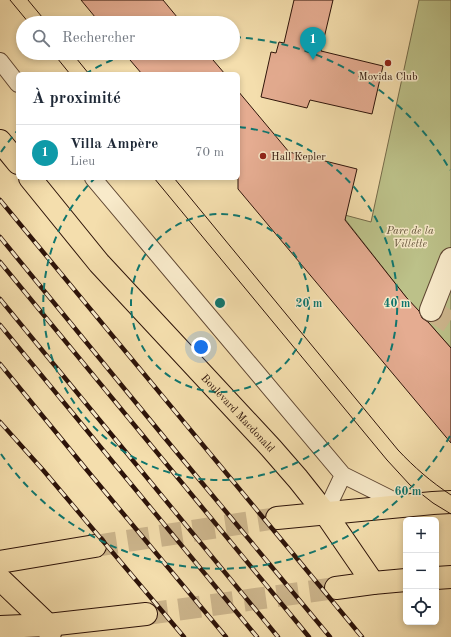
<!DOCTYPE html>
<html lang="fr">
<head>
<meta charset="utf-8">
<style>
  :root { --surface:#fff; --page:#f2f2f3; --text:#1f2937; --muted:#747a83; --line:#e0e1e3; --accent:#1a73e8 }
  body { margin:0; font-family:"Old Standard TT",serif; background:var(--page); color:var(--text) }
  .controls { position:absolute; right:12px; bottom:12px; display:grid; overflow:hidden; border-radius:6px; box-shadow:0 2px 6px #0003 }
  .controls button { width:36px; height:36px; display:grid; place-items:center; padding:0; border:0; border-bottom:1px solid var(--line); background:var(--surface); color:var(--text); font:20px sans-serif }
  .you { position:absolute; left:201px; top:347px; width:14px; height:14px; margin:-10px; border:3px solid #fff; border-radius:50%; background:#1a73e8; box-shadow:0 0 0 6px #1a73e833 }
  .badge { display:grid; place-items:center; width:26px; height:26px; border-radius:50%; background:var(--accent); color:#fff; font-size:13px; font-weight:700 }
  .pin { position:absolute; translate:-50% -33px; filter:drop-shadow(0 1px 2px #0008) }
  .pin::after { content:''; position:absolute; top:21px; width:14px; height:12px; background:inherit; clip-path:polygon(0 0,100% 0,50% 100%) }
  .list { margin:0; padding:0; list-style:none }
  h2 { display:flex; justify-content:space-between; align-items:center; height:52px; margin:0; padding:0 16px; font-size:17px }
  h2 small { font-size:13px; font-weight:400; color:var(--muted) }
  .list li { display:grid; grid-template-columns:26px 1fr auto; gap:12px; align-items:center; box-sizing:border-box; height:56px; padding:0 16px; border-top:1px solid var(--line) }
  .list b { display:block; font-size:15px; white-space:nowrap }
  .list p { margin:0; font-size:13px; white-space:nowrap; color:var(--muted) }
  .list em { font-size:13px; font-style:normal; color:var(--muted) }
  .icon { flex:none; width:22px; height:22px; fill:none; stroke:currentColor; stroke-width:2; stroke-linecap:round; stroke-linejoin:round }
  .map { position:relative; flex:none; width:451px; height:637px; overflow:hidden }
  .search { position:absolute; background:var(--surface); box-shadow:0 2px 6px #0003; left:16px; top:16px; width:224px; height:44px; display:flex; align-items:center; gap:10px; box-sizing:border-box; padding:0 14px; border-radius:22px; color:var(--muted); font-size:15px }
  .panel { position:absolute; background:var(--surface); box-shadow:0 2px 6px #0003; left:16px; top:72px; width:224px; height:108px; border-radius:6px }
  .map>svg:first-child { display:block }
  .green { fill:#bcc189; stroke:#746a49 }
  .building { fill:#e5ac91; stroke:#2d1309 }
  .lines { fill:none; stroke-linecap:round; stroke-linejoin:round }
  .pedestrian-tunnel { stroke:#ccb58c; stroke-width:22; stroke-dasharray:22 11; stroke-linecap:butt }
  .primary-tunnel { stroke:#ccb58c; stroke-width:22; stroke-dasharray:22 11; stroke-linecap:butt }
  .service-casing { stroke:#5f4632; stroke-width:18 }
  .pedestrian-casing { stroke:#5f4632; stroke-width:24 }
  .primary-casing { stroke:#2d1309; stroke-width:24 }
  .service { stroke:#f8eaca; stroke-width:16 }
  .pedestrian { stroke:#f8eaca; stroke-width:22 }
  .primary { stroke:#f4dead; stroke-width:22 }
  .tram { stroke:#2d1309; stroke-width:1 }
  .rail-casing { stroke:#2d1309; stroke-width:4.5 }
  .rail { stroke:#f8eaca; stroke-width:3; stroke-dasharray:9; stroke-linecap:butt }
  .ring { fill:none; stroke:#0f766e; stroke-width:2; stroke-dasharray:7 5 }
  .poi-dot { fill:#8f2418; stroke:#f8eaca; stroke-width:1.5 }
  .labels { text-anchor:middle; stroke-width:3; stroke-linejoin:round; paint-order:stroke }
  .poi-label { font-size:11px; fill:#2d1309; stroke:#f8eaca }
  .park-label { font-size:11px; font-style:italic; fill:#5f5036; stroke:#f8eaca }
  .street-label { font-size:11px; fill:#2d1309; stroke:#f8eaca }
  .centre { fill:#0f766e; stroke:#f8eaca; stroke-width:2 }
  .ring-label { font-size:12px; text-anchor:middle; font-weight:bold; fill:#0f766e; stroke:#f8eaca; stroke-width:3; stroke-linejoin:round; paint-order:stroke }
</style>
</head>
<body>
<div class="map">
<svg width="451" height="637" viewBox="0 0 451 637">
  <rect width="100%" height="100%" fill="#f4dead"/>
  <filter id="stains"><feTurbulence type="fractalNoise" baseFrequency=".005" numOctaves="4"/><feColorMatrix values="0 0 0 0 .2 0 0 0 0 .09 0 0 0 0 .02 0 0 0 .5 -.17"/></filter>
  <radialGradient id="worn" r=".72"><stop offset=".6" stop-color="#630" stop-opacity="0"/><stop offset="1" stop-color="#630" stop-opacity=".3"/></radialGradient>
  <!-- green -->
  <path class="green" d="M 419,0 L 451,0 L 451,348 L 406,297 L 341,214 L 371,222 Z"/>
  <!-- building -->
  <path class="building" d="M 81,0 L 163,0 L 182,23 L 100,23 Z
    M 294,0 L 333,0 L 321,51 L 383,66 L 372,114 L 310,100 L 307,108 L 261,97 L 271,52 L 276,53 L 279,42 L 284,43 Z
    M 124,53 L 207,53 L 225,74 L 142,74 Z
    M 238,91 L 289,152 L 357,169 L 345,220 L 406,297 L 419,311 L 422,318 L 428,322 L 451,348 L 451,443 L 238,189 Z"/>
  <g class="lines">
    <!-- pedestrian-tunnel -->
    <path class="pedestrian-tunnel" d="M 431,310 L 451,323"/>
    <!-- primary-tunnel -->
    <path class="primary-tunnel" d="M 95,546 L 277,518
      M 146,614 L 336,588"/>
    <!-- service casing -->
    <g class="service-casing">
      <path id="service" d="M 0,61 L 18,84
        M 93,178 L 343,475 L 325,513
        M 343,475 L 405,506"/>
    </g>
    <!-- pedestrian casing -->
    <g class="pedestrian-casing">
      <path id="pedestrian" d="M 431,310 L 451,259"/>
    </g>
    <!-- primary casing -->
    <g class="primary-casing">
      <g id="primary">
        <path d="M 0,141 L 18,163"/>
        <path id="s1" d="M 30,178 L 99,263 L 271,448 L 298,479 L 325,513 L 373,583"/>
        <path d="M 277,518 L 433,503 L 451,502"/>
        <path d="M 0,562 L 95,546"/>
        <path d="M 436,578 L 451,577"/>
        <path d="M 0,579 L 48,625 L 50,633"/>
        <path d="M 336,588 L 373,583 L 406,580"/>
        <path d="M 0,627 L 48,625 L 146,614"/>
      </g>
    </g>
    <!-- service -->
    <use href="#service" class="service"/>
    <!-- pedestrian -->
    <use href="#pedestrian" class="pedestrian"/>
    <!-- primary -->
    <use href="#primary" class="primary"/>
    <!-- tram -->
    <path class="tram" d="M 10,0 L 29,23
      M 28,0 L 47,23
      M 53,53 L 70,74
      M 72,53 L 89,74
      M 154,178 L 387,460 L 410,485 L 433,503 L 451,514
      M 174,178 L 398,450 C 414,467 431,482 451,495"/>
    <!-- rail casing -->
    <g class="rail-casing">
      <path id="rail" d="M 0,200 L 362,637
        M 0,237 L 164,437 L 330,637
        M 0,262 L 309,637
        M 0,299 L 278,637
        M 0,325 L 257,637
        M 0,364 L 86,469 L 226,637
        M 0,422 L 43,470 L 184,637"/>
    </g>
    <!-- rail -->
    <use href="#rail" class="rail"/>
  </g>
  <!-- distance rings -->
  <g class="ring">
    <circle cx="220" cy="303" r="89"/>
    <path d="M239 127A177 177 0 1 1 94 179"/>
    <path d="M450 436A266 266 0 0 1 1 454M1 152A266 266 0 0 1 18 130M85 74A266 266 0 0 1 129 53M234 37A266 266 0 0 1 450 170"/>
  </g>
  <!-- markers -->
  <g class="poi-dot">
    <circle cx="388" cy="63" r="4"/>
    <circle cx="263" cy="156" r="4"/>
  </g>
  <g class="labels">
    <!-- poi labels -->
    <g class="poi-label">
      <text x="388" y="80">Movida Club</text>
      <text x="271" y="160" text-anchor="start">Hall Kepler</text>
    </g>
    <!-- park labels -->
    <g class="park-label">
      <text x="410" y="234">Parc de la<tspan x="410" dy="13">Villette</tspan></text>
    </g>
    <!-- street labels -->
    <g class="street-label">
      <text dy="4" stroke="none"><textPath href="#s1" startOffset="314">Boulevard Macdonald</textPath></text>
    </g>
  </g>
  <circle cx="220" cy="303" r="6" class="centre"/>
  <g class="ring-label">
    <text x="309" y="307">20 m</text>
    <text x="397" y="307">40 m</text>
    <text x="408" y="495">60 m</text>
  </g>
  <rect width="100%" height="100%" filter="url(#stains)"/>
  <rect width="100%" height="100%" fill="url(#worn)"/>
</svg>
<div class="controls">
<button>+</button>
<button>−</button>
<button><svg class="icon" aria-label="locate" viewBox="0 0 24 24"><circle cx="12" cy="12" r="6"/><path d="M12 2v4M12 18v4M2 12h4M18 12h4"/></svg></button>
</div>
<div class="you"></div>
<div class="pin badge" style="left:313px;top:60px;background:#0f9aa8">1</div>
<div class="search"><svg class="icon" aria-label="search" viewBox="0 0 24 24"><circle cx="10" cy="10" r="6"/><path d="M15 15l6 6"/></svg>Rechercher</div>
<section class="panel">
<h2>À proximité<small></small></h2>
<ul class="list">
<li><span class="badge" style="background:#0f9aa8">1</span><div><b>Villa Ampère</b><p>Lieu</p></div><em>70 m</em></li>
</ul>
</section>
</div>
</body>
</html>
